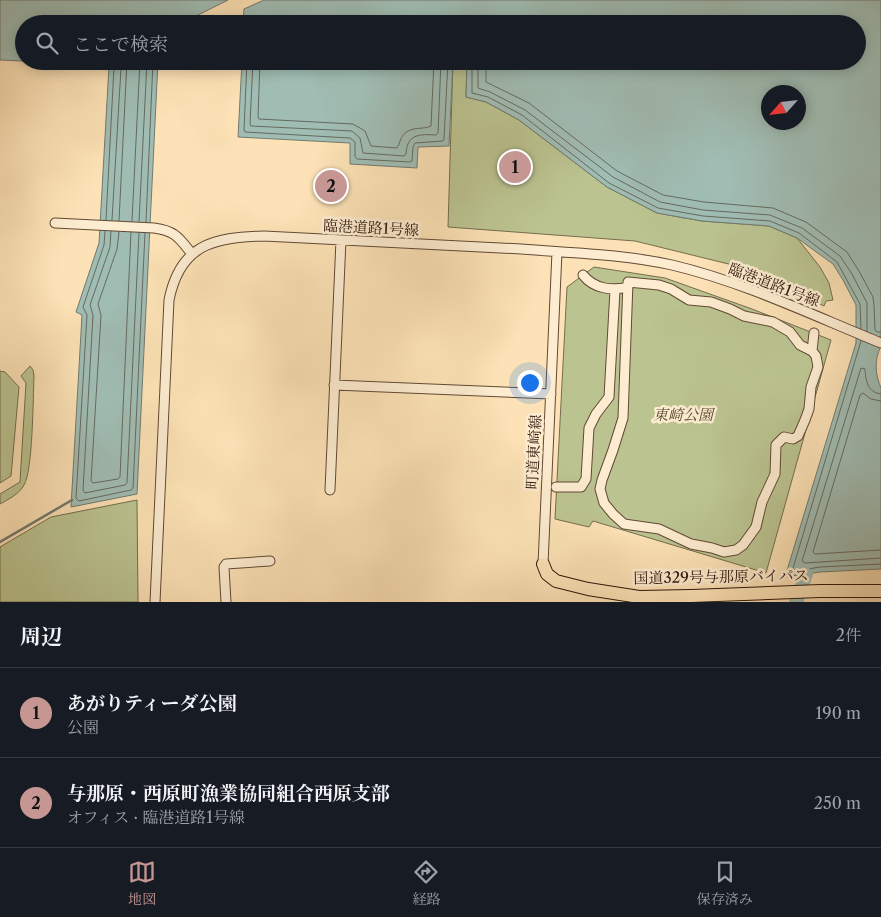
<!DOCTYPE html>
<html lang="ja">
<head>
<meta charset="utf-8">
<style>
  :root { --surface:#171b24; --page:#20242c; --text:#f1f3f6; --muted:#9ea1a6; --line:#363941; --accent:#c59692 }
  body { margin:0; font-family:"Libre Caslon Text","Noto Serif JP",serif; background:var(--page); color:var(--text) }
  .compass { position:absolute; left:761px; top:85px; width:45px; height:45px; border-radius:50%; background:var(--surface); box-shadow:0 2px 12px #0003; rotate:243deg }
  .you { position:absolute; left:529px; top:382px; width:18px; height:18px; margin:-12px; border:4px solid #fff; border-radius:50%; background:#1a73e8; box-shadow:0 0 0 8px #1a73e833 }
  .badge { display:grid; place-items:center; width:32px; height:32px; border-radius:50%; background:var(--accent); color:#111; font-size:16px; font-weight:700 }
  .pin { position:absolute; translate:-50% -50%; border:2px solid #fff; box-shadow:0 1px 5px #0006 }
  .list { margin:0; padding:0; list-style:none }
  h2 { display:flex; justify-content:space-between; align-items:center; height:65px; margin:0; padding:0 20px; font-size:21px }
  h2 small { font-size:16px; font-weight:400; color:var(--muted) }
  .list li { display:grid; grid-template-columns:32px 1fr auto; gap:15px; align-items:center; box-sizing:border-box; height:90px; padding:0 20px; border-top:1px solid var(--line) }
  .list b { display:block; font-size:19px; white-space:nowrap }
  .list p { margin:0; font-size:16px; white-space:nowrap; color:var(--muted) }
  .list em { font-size:16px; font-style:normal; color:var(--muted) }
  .icon { flex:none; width:28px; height:28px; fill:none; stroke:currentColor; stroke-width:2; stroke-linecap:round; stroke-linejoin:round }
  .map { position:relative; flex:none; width:881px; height:602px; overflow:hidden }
  .search { position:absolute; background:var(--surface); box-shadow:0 2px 12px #0003; left:15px; right:15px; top:15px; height:55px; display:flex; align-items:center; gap:12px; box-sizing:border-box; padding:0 18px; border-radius:28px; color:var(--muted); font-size:19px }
  .sheet { height:245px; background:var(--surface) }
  nav { display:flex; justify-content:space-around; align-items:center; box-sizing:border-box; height:70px; border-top:1px solid var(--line); background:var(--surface); font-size:14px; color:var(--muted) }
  nav a { display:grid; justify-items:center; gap:2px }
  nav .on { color:var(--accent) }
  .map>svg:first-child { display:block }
  .green { fill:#bbc491; stroke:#746d4e }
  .water { fill:#a0bdb4; stroke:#727a70; fill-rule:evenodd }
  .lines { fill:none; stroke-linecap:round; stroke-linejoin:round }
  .shore { stroke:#666a5f; stroke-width:1 }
  .stream { stroke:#727a70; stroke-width:2.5 }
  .river { stroke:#a0bdb4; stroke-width:14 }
  .minor-casing { stroke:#614935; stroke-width:11 }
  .highway-casing { stroke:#2d160a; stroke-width:14 }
  .minor { stroke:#fdecd0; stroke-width:9 }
  .highway { stroke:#fce2b6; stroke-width:12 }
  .labels { text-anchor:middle; stroke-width:5; stroke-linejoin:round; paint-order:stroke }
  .street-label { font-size:15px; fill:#2d160a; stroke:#fdecd0 }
  .park-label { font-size:15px; font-style:italic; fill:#584a32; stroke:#fdecd0 }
</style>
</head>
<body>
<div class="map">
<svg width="881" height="602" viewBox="0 0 881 602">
  <rect width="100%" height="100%" fill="#fce2b6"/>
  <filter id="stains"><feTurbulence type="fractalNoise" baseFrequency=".004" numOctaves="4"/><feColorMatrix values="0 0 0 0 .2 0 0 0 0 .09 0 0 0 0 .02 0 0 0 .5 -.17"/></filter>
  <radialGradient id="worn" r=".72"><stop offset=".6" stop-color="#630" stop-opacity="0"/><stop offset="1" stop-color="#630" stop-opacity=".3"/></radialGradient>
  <!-- green -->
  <path class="green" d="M 453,61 L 467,61 L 466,97 L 486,102 L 519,120 L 607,187 L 657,213 L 702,221 L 769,226 L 797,238 L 820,267 L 829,283 L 833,300 L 826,301 L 824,306 L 753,270 L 635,241 L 448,227 Z
    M 594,267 L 665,278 L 752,309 L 831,340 L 766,573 L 593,521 L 589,527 L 555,519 L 567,287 Z
    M 30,366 L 33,370 L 34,376 C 33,397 33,470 24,485 C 19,494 9,499 0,504 L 0,494 L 20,482 L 26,383 L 21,376 Z
    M 0,371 L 5,372 L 19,387 L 11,476 L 0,483 Z
    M 137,500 L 138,602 L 0,602 L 0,547 L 51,517 Z"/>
  <!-- water -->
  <path class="water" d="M 0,0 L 228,0 L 180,24 L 24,24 L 24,61 L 0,60 Z
    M 264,0 L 881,0 L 881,346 C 874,360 875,374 881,388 L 881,569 L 820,572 L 785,577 L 856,343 L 856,305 L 843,280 L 833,264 L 797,238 L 769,226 L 702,221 L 657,213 L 607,187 L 519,120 L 486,102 L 466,97 L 467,61 L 857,61 L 857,24 L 243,24 L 244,9 ZM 768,92 L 798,92 L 798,122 L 768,122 Z
    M 27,61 L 158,61 L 137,494 L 71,507 L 82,315 L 76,312 L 99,243 L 109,66 Z
    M 242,61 L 453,61 L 449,146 L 418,147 L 417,168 L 350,164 L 350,143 L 238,137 Z"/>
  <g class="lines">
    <!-- shore -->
    <path class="shore" d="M 247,61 L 244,130 L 245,132 L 350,138 L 355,142 L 355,157 L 357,159 L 410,162 L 412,161 L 413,147 L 415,143 L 443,141 L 444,139 L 448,61
      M 253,61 L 250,124 L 251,126 L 352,131 L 360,138 L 363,153 L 404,156 L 406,154 C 407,134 419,134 436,135 L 438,133 L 441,61
      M 260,61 L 258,117 L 259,119 L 353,124 L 365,131 L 371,146 L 397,148 C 400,144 400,138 404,134 C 412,126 423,130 431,126 L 434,61
      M 472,61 L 472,93 L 488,97 L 522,115 L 609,183 L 658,208 L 703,216 L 770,221 L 799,233 L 837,262 L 860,304 L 861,329
      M 478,61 L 478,88 L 490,92 L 525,110 L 613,177 L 660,202 L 703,210 L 770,215 L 802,228 L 840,256 L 852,274 L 867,303 L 867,331
      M 486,61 L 486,82 L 529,103 L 617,171 L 663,195 L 704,202 L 773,208 L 806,222 L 847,252 L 859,271 L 873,297 L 874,305 L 875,330 L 877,332 L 881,332
      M 106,220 L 114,67 L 110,61
      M 112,220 L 121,68 L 119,61
      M 119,221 L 127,61
      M 132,221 L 140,61
      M 139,222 L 147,61
      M 146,222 L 153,61
      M 105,231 L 104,245 L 83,307 L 87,315 L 76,498 L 79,501 L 131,490 L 133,488 L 145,233
      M 111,231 L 110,247 L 90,305 L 93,315 L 83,490 L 85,493 L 125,485 L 127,483 L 139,233
      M 119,232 L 117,249 L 98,304 L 101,315 L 91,481 L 93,483 L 118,479 L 120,477 L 131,232
      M 861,341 L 793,568 L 796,571 L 820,567 L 881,564
      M 881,394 C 867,392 866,381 865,369 L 861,368 L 802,561 L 805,563 L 881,558
      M 881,401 L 871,399 L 863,393 L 860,395 L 813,552 L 815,554 L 881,550"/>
    <!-- stream -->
    <path class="stream" d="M 0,542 L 72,500"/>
    <!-- river -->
    <path class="river" d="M 796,602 L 806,574"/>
    <!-- minor casing -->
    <g class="minor-casing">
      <path id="minor" d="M 55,223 L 154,228 C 176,231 179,238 192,254
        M 583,275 C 594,289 612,291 628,287
        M 628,282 L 659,285 L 671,289 L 689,300 L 711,302 L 730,309 L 744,316 L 773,322 L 790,332 L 800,345 L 812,351 L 816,356 L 818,367 L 811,387 L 809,409 L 805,420 L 798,436 L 793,439 L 784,437 L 776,445 L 775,474 L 762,502 L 756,527 L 743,545 L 736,550 L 724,552 L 712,548 L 691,544 L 659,529 L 624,524 L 613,514 L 604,503 L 600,489 L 602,480 L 613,450 L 623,418 Z
        M 812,351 L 814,333
        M 334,385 L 551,394
        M 556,487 L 581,487 L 586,479 L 589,428 L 596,414 L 609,397 L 615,290
        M 330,490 L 341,240
        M 543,564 L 557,252
        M 155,602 L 169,300 C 180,245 213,237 264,236 C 349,240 435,244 521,249 C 571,253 622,254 672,265 C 744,282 812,315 881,343
        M 226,602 L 224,567 L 226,564 L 270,561"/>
    </g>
    <!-- highway casing -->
    <g class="highway-casing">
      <path id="highway" d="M 543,564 L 547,574 L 556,581 L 588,589 L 639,597 L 691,596 L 820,591 L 881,591"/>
    </g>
    <!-- minor -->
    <use href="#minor" class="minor"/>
    <!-- highway -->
    <use href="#highway" class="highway"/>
  </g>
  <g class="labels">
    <!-- street labels -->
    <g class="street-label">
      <text transform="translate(371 228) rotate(3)" y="5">臨港道路1号線</text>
      <text transform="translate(774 285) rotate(21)" y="5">臨港道路1号線</text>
      <text transform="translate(534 452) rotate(-87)" y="5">町道東崎線</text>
      <text transform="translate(721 577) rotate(-1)" y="5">国道329号与那原バイパス</text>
    </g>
    <!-- park labels -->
    <g class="park-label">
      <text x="683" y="420">東崎公園</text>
    </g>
  </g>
  <rect width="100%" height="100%" filter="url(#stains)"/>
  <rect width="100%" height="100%" fill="url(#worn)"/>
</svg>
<svg class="compass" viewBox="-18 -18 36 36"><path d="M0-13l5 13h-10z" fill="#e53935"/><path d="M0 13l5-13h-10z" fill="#9ea1a6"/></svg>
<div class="you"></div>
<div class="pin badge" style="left:515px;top:167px">1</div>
<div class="pin badge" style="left:331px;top:186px">2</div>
<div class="search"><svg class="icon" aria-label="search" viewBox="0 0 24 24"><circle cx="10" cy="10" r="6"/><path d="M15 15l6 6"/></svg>ここで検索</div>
</div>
<section class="sheet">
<h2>周辺<small>2件</small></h2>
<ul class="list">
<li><span class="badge">1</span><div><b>あがりティーダ公園</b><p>公園</p></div><em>190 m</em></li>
<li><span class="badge">2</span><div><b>与那原・西原町漁業協同組合西原支部</b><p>オフィス · 臨港道路1号線</p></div><em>250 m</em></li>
</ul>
</section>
<nav>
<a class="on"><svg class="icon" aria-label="map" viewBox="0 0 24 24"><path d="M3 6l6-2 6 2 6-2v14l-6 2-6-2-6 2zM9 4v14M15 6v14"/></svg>地図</a>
<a><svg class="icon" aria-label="directions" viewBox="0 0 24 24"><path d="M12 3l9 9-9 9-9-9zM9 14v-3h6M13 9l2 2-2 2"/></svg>経路</a>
<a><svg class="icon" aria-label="saved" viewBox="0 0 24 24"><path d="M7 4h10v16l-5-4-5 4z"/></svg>保存済み</a>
</nav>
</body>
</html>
